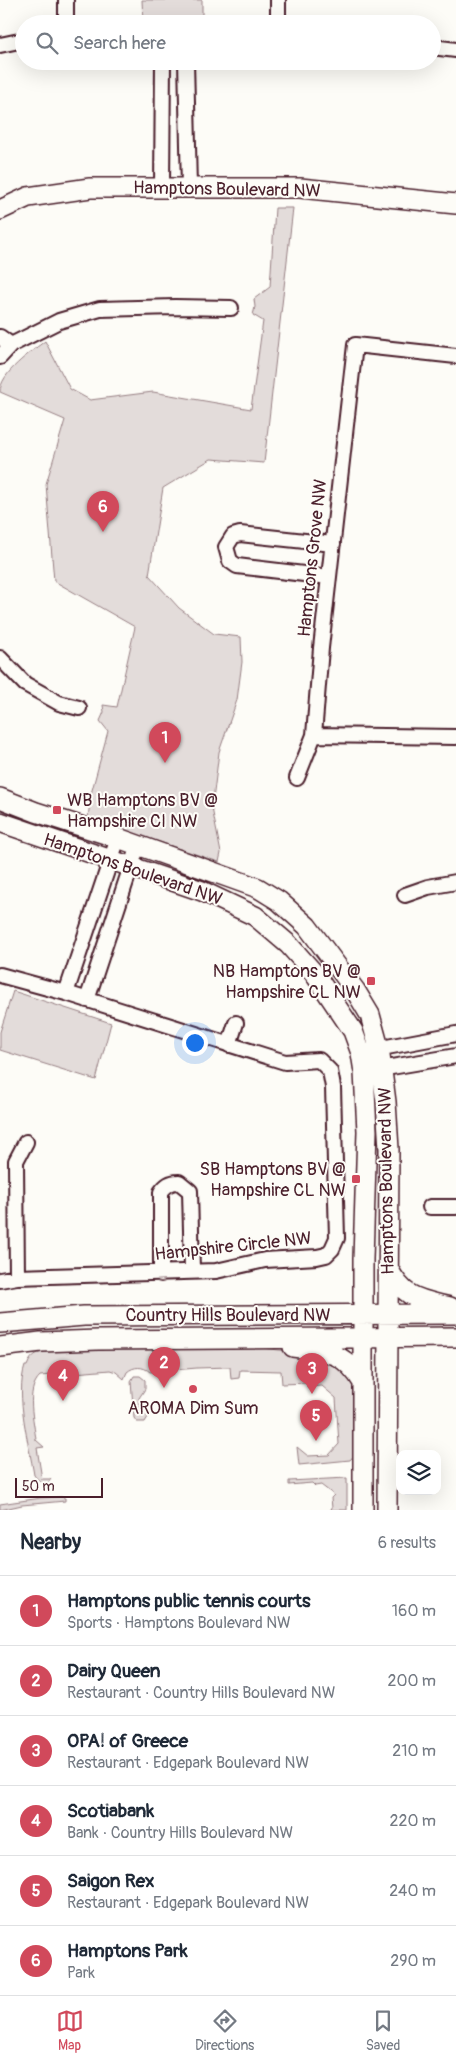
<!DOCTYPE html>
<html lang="en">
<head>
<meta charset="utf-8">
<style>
  :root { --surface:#fff; --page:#f6f6f7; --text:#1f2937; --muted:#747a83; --line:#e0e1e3; --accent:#d1495b }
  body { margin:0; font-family:Pangolin,sans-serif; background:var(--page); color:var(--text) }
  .controls { position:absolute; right:15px; bottom:15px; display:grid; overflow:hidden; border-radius:10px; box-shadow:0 5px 20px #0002 }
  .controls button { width:45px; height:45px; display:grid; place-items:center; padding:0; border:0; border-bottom:1px solid var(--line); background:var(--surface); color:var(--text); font:25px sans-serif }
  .scale { position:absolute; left:15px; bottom:12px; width:88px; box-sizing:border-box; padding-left:5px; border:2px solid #4a1f2b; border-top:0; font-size:14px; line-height:18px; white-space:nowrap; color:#4a1f2b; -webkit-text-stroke:4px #fdfcf7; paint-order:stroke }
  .you { position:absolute; left:194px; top:1042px; width:18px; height:18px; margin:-12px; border:4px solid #fff; border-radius:50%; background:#1a73e8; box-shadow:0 0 0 8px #1a73e833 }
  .badge { display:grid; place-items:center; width:32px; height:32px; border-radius:50%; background:var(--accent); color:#fff; font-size:16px; font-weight:700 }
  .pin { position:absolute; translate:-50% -41px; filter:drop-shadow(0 1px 2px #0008) }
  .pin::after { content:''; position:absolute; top:26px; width:18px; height:15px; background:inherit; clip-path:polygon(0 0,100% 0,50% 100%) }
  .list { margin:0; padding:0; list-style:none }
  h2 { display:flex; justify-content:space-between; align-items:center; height:65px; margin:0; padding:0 20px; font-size:21px }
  h2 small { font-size:16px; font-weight:400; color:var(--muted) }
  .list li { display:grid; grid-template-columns:32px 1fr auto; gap:15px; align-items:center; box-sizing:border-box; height:70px; padding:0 20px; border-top:1px solid var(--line) }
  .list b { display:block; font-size:19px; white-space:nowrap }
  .list p { margin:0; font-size:16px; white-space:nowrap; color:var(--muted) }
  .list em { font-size:16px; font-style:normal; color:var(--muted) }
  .icon { flex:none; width:28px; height:28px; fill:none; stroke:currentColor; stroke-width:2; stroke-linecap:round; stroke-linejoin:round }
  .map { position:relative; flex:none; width:456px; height:1510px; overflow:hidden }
  .search { position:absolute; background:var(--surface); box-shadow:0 5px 20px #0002; left:15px; right:15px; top:15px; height:55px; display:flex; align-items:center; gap:12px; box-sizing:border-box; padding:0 18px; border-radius:28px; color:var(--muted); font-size:19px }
  .sheet { height:485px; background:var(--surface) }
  nav { display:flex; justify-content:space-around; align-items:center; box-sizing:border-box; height:70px; border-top:1px solid var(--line); background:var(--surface); font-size:14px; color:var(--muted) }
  nav a { display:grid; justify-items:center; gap:2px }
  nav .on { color:var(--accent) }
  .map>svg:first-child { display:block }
  .green { fill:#e3dcda; stroke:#967e82 }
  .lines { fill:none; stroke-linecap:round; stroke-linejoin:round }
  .street-casing { stroke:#4a1f2b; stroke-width:18 }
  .secondary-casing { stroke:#4a1f2b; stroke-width:22 }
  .street { stroke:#fdfcf7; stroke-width:14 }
  .secondary { stroke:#fdfcf7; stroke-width:19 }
  .poi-dot { fill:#d1495b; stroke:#fdfcf7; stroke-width:2 }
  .labels { text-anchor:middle; stroke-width:4; stroke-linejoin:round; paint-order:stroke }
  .street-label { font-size:18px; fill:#4a1f2b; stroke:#fdfcf7 }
  .poi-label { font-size:18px; fill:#4a1f2b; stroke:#fdfcf7; text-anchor:end }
</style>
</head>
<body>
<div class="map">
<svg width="456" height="1510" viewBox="0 0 456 1510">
  <rect width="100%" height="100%" fill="#fdfcf7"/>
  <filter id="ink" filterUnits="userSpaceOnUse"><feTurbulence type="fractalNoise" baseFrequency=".02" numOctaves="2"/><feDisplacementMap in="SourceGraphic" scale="10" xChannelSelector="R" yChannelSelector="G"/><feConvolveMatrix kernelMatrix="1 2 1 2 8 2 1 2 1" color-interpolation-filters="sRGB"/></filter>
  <g filter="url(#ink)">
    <!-- green -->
    <path class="green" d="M 142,0 L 202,0 L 202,22 L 143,21 Z
      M 275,208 L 293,208 L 264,463 L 211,459 L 163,488 L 149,575 L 179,608 L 214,634 L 241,637 L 242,662 L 237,700 L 219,752 L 212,808 L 221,853 L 219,862 L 88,818 L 91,794 L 108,731 L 100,721 L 104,712 L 103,705 L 117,707 L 135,627 L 54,581 L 46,484 L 65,420 L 0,392 C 0,373 31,352 45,341 L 70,389 L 90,400 L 153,392 L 251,409 L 263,321 L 253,315 L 255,307 L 254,299 L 270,287 Z
      M 13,991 L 111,1023 L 96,1080 L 0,1050 L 0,1032 Z
      M 241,1346 L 308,1353 L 344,1368 L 355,1386 L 356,1453 L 350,1460 L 299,1465 L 297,1447 L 308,1456 L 329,1455 L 339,1444 L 336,1398 L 322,1386 L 307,1387 L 308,1383 L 282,1384 L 281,1371 L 240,1370 L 239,1378 L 231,1379 L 230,1367 L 197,1368 L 150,1372 C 143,1366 134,1366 127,1372 L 124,1379 L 116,1372 L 110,1370 L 40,1376 C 25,1390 34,1421 36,1440 L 44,1447 L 37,1448 L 42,1479 L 51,1479 L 48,1483 C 41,1483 38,1480 34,1475 C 29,1444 15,1396 25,1366 L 27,1366 C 32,1353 38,1353 51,1349 Z
      M 134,1376 L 140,1376 L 145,1380 L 145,1389 L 139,1398 L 140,1410 L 148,1417 L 145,1422 L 137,1422 L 134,1418 L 131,1381 Z
      M 347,1478 L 347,1510 L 330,1510 L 332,1508 L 331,1498 L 334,1495 L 321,1485 L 315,1486 L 312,1483 L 289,1485 L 289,1481 Z
      M 61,1497 L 65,1498 L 65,1501 L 22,1505 L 0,1510 L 0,1504 L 41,1498 Z"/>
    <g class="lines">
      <!-- street casing -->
      <g class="street-casing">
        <path id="street" d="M 66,24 L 66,0
          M 278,24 L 278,0
          M 0,45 L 24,40
          M 432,47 L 456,50
          M 186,61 L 189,187
          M 162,187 L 163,61
          M 0,337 L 11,345
          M 0,357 L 11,345 L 59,321 L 100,309 L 175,307 L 231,308
          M 329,577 L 237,566 L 230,561 L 226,547 L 233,536 L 240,534 L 333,544
          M 0,658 L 25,684 L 59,703 L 79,708
          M 314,735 L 456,737
          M 297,778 L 314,735 L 321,648 L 355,345 L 456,356
          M 405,895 L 428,887 L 456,882
          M 0,975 L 66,993 L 285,1062 L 319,1060 L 330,1071 L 333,1087 L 337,1238 L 332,1249 L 326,1255 L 317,1257 L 265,1260 L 216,1271 L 17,1277 L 0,1280
          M 66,993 L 118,838
          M 87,1000 L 138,845
          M 229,1045 L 236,1023
          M 371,1050 L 456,1034
          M 374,1070 L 456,1056
          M 430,1207 L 456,1207
          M 161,1274 L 161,1192 C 166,1185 170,1182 179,1182 L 190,1191 L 192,1270
          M 17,1277 L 16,1161 L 26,1142"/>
      </g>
      <!-- secondary casing -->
      <g class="secondary-casing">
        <path id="secondary" d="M 0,210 L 28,197 L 90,188 L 300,188 L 456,204
          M 0,798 L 36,812 L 118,838 L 258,888 L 279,901 L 307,926 L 355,990 L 370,1015 L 379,1048 L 386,1102 L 389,1149 L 387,1510
          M 0,822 L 202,891 L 255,916 L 288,944 L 314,973 L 353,1031 L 361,1053 L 364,1072 L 367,1131 L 363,1259 L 363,1510
          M 388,1268 C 404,1299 418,1299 450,1307
          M 0,1323 L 84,1316 L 456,1314
          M 0,1347 L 41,1342 L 98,1340 L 456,1337
          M 293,1347 C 328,1352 344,1351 363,1383"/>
      </g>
      <!-- street -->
      <use href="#street" class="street"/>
      <!-- secondary -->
      <use href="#secondary" class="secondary"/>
    </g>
  </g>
  <!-- markers -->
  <g class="poi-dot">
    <rect x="52" y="805" width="10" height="10" rx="2.5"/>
    <rect x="366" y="976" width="10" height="10" rx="2.5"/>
    <rect x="351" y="1174" width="10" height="10" rx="2.5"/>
    <circle cx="193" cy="1389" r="5"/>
  </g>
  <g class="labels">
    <!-- street labels -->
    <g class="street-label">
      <text transform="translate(227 189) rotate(1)" y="6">Hamptons Boulevard NW</text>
      <text transform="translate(312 558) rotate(-84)" y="6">Hamptons Grove NW</text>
      <text transform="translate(133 869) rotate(19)" y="6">Hamptons Boulevard NW</text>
      <text transform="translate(386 1181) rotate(-91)" y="6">Hamptons Boulevard NW</text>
      <text transform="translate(233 1246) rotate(-6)" y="6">Hampshire Circle NW</text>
      <text x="228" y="1321">Country Hills Boulevard NW</text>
    </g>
    <!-- poi labels -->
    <g class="poi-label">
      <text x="67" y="806" text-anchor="start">WB Hamptons BV @<tspan x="67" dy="21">Hampshire CI NW</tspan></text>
      <text x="361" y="977">NB Hamptons BV @<tspan x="361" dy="21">Hampshire CL NW</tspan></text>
      <text x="346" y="1175">SB Hamptons BV @<tspan x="346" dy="21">Hampshire CL NW</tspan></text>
      <text x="193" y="1414" text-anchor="middle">AROMA Dim Sum</text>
    </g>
  </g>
</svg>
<div class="controls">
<button><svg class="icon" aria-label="layers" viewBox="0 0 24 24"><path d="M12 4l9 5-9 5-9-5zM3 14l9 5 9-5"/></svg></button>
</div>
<div class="scale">50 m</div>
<div class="you"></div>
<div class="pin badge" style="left:165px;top:763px">1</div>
<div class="pin badge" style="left:164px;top:1388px">2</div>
<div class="pin badge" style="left:312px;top:1394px">3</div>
<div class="pin badge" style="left:63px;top:1401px">4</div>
<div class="pin badge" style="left:316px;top:1441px">5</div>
<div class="pin badge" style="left:103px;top:532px">6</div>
<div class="search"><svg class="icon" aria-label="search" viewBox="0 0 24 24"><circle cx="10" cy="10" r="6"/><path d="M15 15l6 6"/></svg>Search here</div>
</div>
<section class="sheet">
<h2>Nearby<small>6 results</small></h2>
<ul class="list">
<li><span class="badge">1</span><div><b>Hamptons public tennis courts</b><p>Sports · Hamptons Boulevard NW</p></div><em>160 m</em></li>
<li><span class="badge">2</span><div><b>Dairy Queen</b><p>Restaurant · Country Hills Boulevard NW</p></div><em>200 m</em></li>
<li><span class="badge">3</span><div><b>OPA! of Greece</b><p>Restaurant · Edgepark Boulevard NW</p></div><em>210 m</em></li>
<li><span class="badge">4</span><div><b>Scotiabank</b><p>Bank · Country Hills Boulevard NW</p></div><em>220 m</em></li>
<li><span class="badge">5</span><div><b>Saigon Rex</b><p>Restaurant · Edgepark Boulevard NW</p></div><em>240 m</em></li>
<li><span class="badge">6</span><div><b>Hamptons Park</b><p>Park</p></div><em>290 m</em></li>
</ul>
</section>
<nav>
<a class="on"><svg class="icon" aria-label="map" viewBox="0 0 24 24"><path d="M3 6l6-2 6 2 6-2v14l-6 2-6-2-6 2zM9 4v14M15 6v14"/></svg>Map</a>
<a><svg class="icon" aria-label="directions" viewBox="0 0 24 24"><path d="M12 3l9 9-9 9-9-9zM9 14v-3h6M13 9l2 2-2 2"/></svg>Directions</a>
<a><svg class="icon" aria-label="saved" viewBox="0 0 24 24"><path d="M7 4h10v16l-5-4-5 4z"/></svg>Saved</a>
</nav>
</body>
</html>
